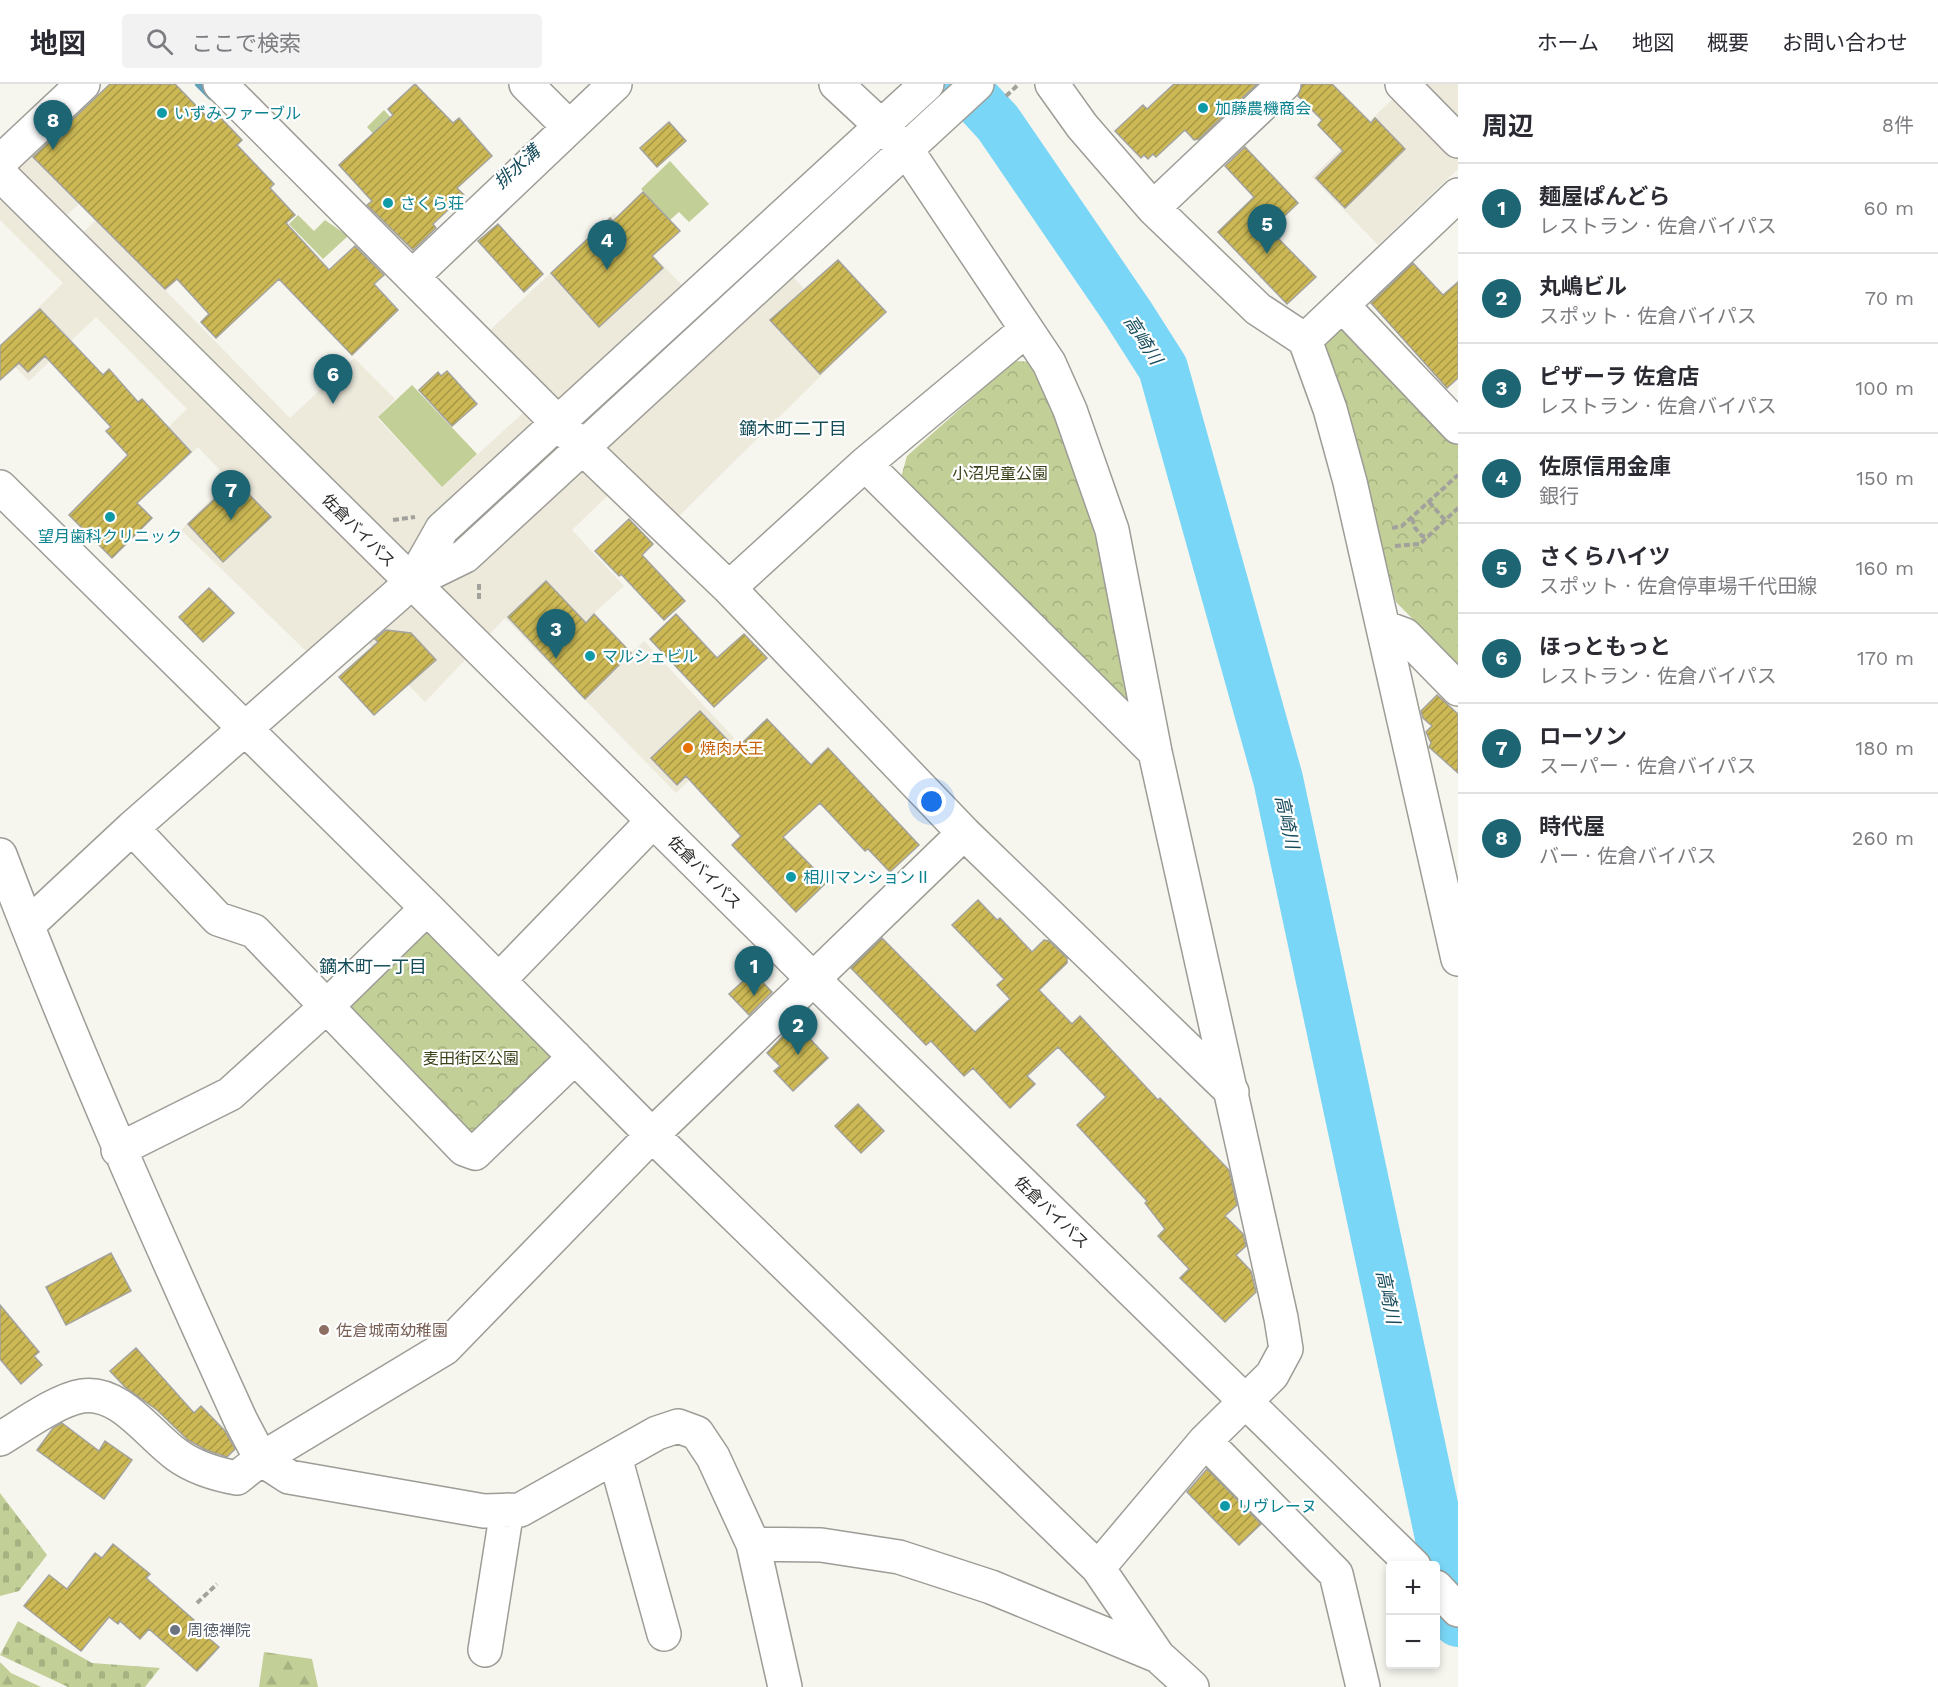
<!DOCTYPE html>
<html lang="ja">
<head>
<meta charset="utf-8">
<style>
  :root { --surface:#fff; --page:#f2f2f3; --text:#2b2b33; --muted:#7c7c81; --line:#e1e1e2; --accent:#1e6574 }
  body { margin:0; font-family:"Work Sans","Noto Sans JP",sans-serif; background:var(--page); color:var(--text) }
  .controls { position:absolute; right:18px; bottom:18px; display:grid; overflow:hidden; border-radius:6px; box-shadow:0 3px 9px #0003 }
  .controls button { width:54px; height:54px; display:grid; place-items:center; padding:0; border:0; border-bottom:2px solid var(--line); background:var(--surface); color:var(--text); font:30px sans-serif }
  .you { position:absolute; left:932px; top:718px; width:21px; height:21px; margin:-15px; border:4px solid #fff; border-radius:50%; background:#1a73e8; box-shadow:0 0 0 9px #1a73e833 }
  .badge { display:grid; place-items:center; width:39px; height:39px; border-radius:50%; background:var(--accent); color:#fff; font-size:20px; font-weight:700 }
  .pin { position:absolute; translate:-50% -50px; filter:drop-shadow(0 2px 3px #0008) }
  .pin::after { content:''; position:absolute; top:32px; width:21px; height:18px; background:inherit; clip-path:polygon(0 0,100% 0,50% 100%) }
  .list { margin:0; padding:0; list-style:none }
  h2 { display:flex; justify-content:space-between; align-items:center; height:78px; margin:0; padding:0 24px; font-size:26px }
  h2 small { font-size:20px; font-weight:400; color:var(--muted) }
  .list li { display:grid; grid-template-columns:39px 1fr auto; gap:18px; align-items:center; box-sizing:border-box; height:90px; padding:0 24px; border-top:2px solid var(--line) }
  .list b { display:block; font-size:22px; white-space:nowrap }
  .list p { margin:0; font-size:20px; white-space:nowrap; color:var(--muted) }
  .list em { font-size:20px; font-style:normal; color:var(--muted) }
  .icon { flex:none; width:33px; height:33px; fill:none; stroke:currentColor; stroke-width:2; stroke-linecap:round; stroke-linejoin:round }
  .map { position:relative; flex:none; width:1458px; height:1603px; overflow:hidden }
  header { display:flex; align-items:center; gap:36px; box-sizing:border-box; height:84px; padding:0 30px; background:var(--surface); border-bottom:2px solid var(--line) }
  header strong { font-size:28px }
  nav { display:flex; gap:33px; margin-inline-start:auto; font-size:21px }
  .search { width:420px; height:54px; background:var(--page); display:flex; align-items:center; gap:15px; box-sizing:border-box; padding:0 21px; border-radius:6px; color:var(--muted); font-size:22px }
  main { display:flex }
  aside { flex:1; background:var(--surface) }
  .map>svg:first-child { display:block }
  .built { fill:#edeadc }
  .green { fill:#c2cf97 }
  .forest { fill:url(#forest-firs) }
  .cemetery { fill:url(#cemetery-stones) }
  .park { fill:url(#park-crowns) }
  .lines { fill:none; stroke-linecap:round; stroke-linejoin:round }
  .stream { stroke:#62a2b8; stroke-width:8 }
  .river { stroke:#7ad6f6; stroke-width:50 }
  .building { fill:url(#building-hatch); stroke:#a3a29c; stroke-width:1.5 }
  .minor-casing { stroke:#9d9c96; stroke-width:36 }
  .major-casing { stroke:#9d9c96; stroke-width:36 }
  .highway-casing { stroke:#9d9c96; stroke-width:36 }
  .path { stroke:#a2a19c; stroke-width:4; stroke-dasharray:6 3; stroke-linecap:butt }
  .minor { stroke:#fff; stroke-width:33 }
  .major { stroke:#fff; stroke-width:33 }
  .highway { stroke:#fff; stroke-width:33 }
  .culture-dot { fill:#0f9aa8; stroke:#fff; stroke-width:2 }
  .food-dot { fill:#e8710a; stroke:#fff; stroke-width:2 }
  .education-dot { fill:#8d6e63; stroke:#fff; stroke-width:2 }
  .worship-dot { fill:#6b7280; stroke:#fff; stroke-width:2 }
  .labels { text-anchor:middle; stroke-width:4.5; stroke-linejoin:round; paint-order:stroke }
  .culture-label { font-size:16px; fill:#0d838f; stroke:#fff; text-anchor:start }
  .park-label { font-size:16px; fill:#394119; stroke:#fff }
  .street-label { font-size:16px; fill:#2b2a28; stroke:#fff }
  .food-label { font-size:16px; fill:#c56008; stroke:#fff; text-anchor:start }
  .education-label { font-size:16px; fill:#785e54; stroke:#fff; text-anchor:start }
  .worship-label { font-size:16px; fill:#5b616d; stroke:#fff; text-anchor:start }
  .water-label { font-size:18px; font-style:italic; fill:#174c5d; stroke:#fff }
  .neighbourhood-label { font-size:18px; fill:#144d58; stroke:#fff }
</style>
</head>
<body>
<header>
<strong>地図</strong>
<div class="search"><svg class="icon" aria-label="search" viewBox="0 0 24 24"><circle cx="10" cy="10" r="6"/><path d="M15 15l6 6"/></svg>ここで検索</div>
<nav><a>ホーム</a><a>地図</a><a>概要</a><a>お問い合わせ</a></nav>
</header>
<main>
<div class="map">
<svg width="1458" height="1603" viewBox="0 0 1458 1603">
  <defs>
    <pattern id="forest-firs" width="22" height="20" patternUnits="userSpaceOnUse" patternTransform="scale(1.5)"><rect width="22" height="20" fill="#c2cf97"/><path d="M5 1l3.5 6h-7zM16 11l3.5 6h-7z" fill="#a7b282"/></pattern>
    <pattern id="cemetery-stones" width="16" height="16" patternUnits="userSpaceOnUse" patternTransform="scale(1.5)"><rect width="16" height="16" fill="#c2cf97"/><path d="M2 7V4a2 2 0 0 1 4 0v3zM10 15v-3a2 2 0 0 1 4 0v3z" fill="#a7b282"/></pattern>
    <pattern id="park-crowns" width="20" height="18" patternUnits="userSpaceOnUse" patternTransform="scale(1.5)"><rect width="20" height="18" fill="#c2cf97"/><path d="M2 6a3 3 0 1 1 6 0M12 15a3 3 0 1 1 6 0" fill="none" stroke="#a7b282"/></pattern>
    <pattern id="building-hatch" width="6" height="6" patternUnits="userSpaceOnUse" patternTransform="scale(1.5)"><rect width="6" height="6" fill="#ccb955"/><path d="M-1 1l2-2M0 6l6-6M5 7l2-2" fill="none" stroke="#a69746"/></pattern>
  </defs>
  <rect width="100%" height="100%" fill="#f6f5ee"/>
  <!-- built -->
  <path class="built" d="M 1408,0 L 1458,0 L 1458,85 L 1378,161 L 1312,93 Z
    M 89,17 L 136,66 L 62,136 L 78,153 L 137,98 L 203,171 L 166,207 L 290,334 L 354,274 L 395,315 L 377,334 L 442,403 L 524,328 L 467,268 L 614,129 L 720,242 L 784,183 L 854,259 L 672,439 L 628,392 L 572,446 L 624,502 L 594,529 L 632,568 L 644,557 L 734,654 L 676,709 L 505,534 L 425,618 L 344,534 L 307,568 L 181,446 L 229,396 L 198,363 L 155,404 L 131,379 L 187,325 L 96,233 L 29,297 L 0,267 L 0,262 L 63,199 L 0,136 L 0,70 Z"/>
  <!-- green -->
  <path class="green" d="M 384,26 L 414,59 L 378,55 L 367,43 Z
    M 867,75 L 870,75 L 870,78 L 596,328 L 592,324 Z
    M 670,77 L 709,120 L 689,138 L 679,128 L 670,136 L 641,105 Z
    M 298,131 L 314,147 L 325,136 L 348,152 L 323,175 L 289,140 Z
    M 412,301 L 477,370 L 442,403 L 378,333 Z
    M 550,368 L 550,372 L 453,461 L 449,456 Z"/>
  <!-- forest -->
  <path class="forest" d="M 264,1568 L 312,1575 L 318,1603 L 259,1603 Z
    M 0,1578 L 11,1589 L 41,1603 L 0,1603 Z"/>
  <!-- cemetery -->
  <path class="cemetery" d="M 0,1409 L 47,1471 L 19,1507 L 0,1512 Z
    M 18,1537 L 92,1579 L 160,1584 L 145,1603 L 68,1603 L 0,1571 Z"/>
  <!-- park -->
  <path class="park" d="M 1340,245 L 1352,248 L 1458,360 L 1458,581 L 1396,518 L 1326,263 L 1326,255 Z
    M 1014,277 L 1047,279 L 1139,611 L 1131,621 L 900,397 L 907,372 Z
    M 423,842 L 558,969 L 477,1058 L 347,920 Z"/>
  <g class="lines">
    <!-- stream -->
    <path class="stream" d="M 199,0 L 211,12"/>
    <!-- river -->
    <path class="river" d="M 962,0 L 998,39 L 1128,229 L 1163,284 L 1278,695 L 1458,1538"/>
  </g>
  <!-- building -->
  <path class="building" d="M 110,0 L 175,0 L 213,39 L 220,33 L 242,56 L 237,61 L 274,100 L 270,104 L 295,131 L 286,139 L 329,186 L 355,162 L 384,191 L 374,200 L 398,226 L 352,271 L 279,195 L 216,254 L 201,238 L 209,230 L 177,195 L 165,205 L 33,73 Z
    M 415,0 L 453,39 L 459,34 L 492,72 L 457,104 L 464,111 L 433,140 L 436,144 L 413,166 L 367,121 L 372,117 L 339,81 L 393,31 L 388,25 Z
    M 1174,0 L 1257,0 L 1199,55 L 1194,56 L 1185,46 L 1156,73 L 1153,70 L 1148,75 L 1144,71 L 1141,74 L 1115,47 L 1143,21 L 1147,25 Z
    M 1302,0 L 1332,0 L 1371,39 L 1375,34 L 1405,65 L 1345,124 L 1316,94 L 1343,67 L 1318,41 L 1322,36 L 1298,12 Z
    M 669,38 L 686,57 L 657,83 L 640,64 Z
    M 1245,63 L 1298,119 L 1270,146 L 1316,193 L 1287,220 L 1218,148 L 1254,113 L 1225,82 Z
    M 643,108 L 680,147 L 652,172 L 663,184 L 599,243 L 551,189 L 610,134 L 613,137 Z
    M 498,140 L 543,190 L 524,208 L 478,157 Z
    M 838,176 L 886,228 L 820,290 L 770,236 Z
    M 1413,179 L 1443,211 L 1458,198 L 1458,294 L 1447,304 L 1371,219 Z
    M 40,225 L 103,291 L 109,285 L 138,318 L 142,315 L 191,368 L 137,419 L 152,434 L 112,474 L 69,431 L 128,371 L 106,347 L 111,343 L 45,272 L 28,288 L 19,279 L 0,296 L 0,262 Z
    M 447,287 L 477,320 L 452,342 L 419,306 L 438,288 L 441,292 Z
    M 235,396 L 271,433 L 223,478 L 188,440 Z
    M 629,435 L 653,460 L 642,471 L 685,517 L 664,536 L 621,490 L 619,492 L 595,467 Z
    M 546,497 L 586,539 L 594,530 L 631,569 L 585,615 L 508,533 Z
    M 209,504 L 234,529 L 203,558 L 179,533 Z
    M 676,530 L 717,574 L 744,550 L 767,574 L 714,623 L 650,555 Z
    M 386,546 L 411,549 L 436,576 L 374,631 L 339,593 L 378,558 L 375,555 Z
    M 1437,611 L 1458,630 L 1458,689 L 1429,663 L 1431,659 L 1426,648 L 1432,642 L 1423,634 L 1421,627 Z
    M 700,627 L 736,665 L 767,635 L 811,681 L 828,664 L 919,761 L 890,788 L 868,765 L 865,767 L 820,719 L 783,753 L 827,798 L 796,828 L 732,761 L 741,752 L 686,692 L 677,701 L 651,674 Z
    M 978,816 L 997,836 L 1000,834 L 1032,868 L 1044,856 L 1049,857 L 1067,874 L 1067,879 L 1039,906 L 1072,940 L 1080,932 L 1158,1016 L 1160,1014 L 1229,1086 L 1237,1121 L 1225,1132 L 1243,1150 L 1246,1162 L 1236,1171 L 1251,1187 L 1256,1208 L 1225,1238 L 1180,1194 L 1189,1185 L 1158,1152 L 1165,1145 L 1145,1119 L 1147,1117 L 1077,1041 L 1106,1013 L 1058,963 L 1027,992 L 1035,1000 L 1010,1024 L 973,984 L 964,992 L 931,957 L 926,961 L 851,884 L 882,854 L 975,948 L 1010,915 L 997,901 L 1004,895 L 952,841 Z
    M 753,888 L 772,908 L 749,931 L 729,910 Z
    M 795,939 L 828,974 L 793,1007 L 774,987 L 780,982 L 767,969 Z
    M 858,1020 L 884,1047 L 861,1069 L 835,1042 Z
    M 111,1169 L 131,1207 L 66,1241 L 46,1203 Z
    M 0,1221 L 39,1268 L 34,1272 L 42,1281 L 21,1300 L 0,1275 Z
    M 136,1264 L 194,1329 L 201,1322 L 225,1347 L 235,1365 L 227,1373 L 206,1366 L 188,1356 L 157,1326 L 125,1303 L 110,1287 Z
    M 62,1339 L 99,1367 L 105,1357 L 132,1376 L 104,1415 L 37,1366 L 53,1344 Z
    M 1207,1385 L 1261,1440 L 1239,1461 L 1187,1408 Z
    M 113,1460 L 150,1490 L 146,1494 L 194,1536 L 191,1539 L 219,1563 L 197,1587 L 149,1545 L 140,1555 L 120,1537 L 118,1540 L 109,1533 L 81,1567 L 24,1522 L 49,1491 L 67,1505 L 95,1469 L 102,1474 Z"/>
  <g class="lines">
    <!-- minor casing -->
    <g class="minor-casing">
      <path id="minor" d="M 220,0 L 582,363 L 729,504 L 964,749 L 1232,1008
        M 526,0 L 568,42
        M 836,0 L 906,65 L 1049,279 L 1070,326 L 1112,446 L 1155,668 L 1281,1234 L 1286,1265 L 1272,1291 L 1205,1357 L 1098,1484
        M 1052,0 L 1082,42 L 1153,124 L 1258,225 L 1305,256 L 1330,325 L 1350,398 L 1458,875
        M 0,78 L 83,0
        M 1153,124 L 1284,0
        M 413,192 L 615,0
        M 1342,221 L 1458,343
        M 1305,256 L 1458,111
        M 865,380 L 1155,668
        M 0,403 L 427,824 L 652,1051 L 1098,1484 L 1158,1572
        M 412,498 L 442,445 L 927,0
        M 729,504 L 865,380 L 1026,246
        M 1383,543 L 1405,551 L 1458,605
        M 132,744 L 218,835 L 254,847 L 464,1065 L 475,1069 L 575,973
        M 0,771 C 73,963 156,1150 241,1337 L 261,1375 L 289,1393 L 484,1427 L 520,1426 L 657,1349 L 678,1342 L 697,1349 L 713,1373 L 753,1460 L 785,1603
        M 28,841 L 132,744 L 412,498 L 465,472 L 977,0
        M 499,896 L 653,737
        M 118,1066 L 230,1010 L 327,922 L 427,824
        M 0,1355 C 22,1342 57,1316 82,1312 C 120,1306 149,1351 177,1371 C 195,1384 215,1390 237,1394 L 261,1375 L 445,1264 L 652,1051 L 964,749
        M 1205,1357 L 1336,1490 L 1363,1603
        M 615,1373 L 664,1550
        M 753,1460 L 821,1461 L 899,1473 L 991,1503 L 1158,1572 L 1192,1603
        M 485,1566 L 507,1426"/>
    </g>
    <!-- major casing -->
    <g class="major-casing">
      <path id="major" d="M 1402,0 L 1458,57"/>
    </g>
    <!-- highway casing -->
    <g class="highway-casing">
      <path id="highway" d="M 0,90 L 813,895 L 1414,1482
        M 1436,1503 L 1458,1526"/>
    </g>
    <!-- path -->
    <path class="path" d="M 1006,12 L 1019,0
      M 1429,418 L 1445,436
      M 1412,434 L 1415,444 L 1422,452 L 1427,452
      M 393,436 L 415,433
      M 1392,444 L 1402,442 L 1458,391
      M 1395,462 L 1420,460 L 1458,424
      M 479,515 L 479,497
      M 197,1519 L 217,1500"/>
    <!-- minor -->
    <use href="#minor" class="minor"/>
    <!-- major -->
    <use href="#major" class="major"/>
    <!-- highway -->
    <use href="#highway" class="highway"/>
  </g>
  <!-- markers -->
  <g class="culture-dot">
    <circle cx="1203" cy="24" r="6"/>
    <circle cx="162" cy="29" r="6"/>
    <circle cx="388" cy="119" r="6"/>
    <circle cx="110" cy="433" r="6"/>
    <circle cx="590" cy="572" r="6"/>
    <circle cx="791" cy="793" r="6"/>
    <circle cx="1225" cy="1422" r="6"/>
  </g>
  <circle class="food-dot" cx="688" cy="664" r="6"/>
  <circle class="education-dot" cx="324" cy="1246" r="6"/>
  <circle class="worship-dot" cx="175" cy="1546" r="6"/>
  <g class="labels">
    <!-- culture labels -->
    <g class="culture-label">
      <text x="1215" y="30">加藤農機商会</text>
      <text x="174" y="35">いずみファーブル</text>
      <text x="400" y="125">さくら荘</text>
      <text x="110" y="458" text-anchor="middle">望月歯科クリニック</text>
      <text x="602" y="578">マルシェビル</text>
      <text x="803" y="799">相川マンションⅡ</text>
      <text x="1237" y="1428">リヴレーヌ</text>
    </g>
    <!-- park labels -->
    <g class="park-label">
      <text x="1000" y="395">小沼児童公園</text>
      <text x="471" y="980">麦田街区公園</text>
    </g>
    <!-- street labels -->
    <g class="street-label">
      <text transform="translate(359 446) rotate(45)" y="6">佐倉バイパス</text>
      <text transform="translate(705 788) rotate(45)" y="6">佐倉バイパス</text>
      <text transform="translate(1052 1128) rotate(44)" y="6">佐倉バイパス</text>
    </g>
    <!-- food labels -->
    <g class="food-label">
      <text x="700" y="670">焼肉大王</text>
    </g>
    <!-- education labels -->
    <g class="education-label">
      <text x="336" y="1252">佐倉城南幼稚園</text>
    </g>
    <!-- worship labels -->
    <g class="worship-label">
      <text x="187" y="1552">周徳禅院</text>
    </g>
    <!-- water labels -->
    <g class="water-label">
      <text transform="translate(517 83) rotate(-42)" y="6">排水溝</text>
      <text transform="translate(1143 256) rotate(57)" y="6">高崎川</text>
      <text transform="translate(1287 738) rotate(78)" y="6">高崎川</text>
      <text transform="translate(1388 1213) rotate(78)" y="6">高崎川</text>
    </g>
    <!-- neighbourhood labels -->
    <g class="neighbourhood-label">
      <text x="793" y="351">鏑木町二丁目</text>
      <text x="373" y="889">鏑木町一丁目</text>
    </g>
  </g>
</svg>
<div class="controls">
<button>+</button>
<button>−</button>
</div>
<div class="you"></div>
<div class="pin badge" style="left:754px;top:912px">1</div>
<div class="pin badge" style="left:798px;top:971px">2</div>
<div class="pin badge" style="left:556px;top:575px">3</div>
<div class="pin badge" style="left:607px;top:186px">4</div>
<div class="pin badge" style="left:1267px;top:170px">5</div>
<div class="pin badge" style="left:333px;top:320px">6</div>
<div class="pin badge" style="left:231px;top:436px">7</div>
<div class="pin badge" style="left:53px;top:66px">8</div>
</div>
<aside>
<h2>周辺<small>8件</small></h2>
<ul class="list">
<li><span class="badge">1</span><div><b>麺屋ぱんどら</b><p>レストラン · 佐倉バイパス</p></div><em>60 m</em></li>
<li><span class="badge">2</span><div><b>丸嶋ビル</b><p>スポット · 佐倉バイパス</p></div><em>70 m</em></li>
<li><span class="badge">3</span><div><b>ピザーラ 佐倉店</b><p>レストラン · 佐倉バイパス</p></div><em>100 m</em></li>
<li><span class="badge">4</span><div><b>佐原信用金庫</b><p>銀行</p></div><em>150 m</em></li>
<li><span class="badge">5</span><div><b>さくらハイツ</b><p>スポット · 佐倉停車場千代田線</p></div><em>160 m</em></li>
<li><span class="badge">6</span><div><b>ほっともっと</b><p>レストラン · 佐倉バイパス</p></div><em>170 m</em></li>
<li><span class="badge">7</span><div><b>ローソン</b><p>スーパー · 佐倉バイパス</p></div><em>180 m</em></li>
<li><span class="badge">8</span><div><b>時代屋</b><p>バー · 佐倉バイパス</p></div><em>260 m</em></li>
</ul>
</aside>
</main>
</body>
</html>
